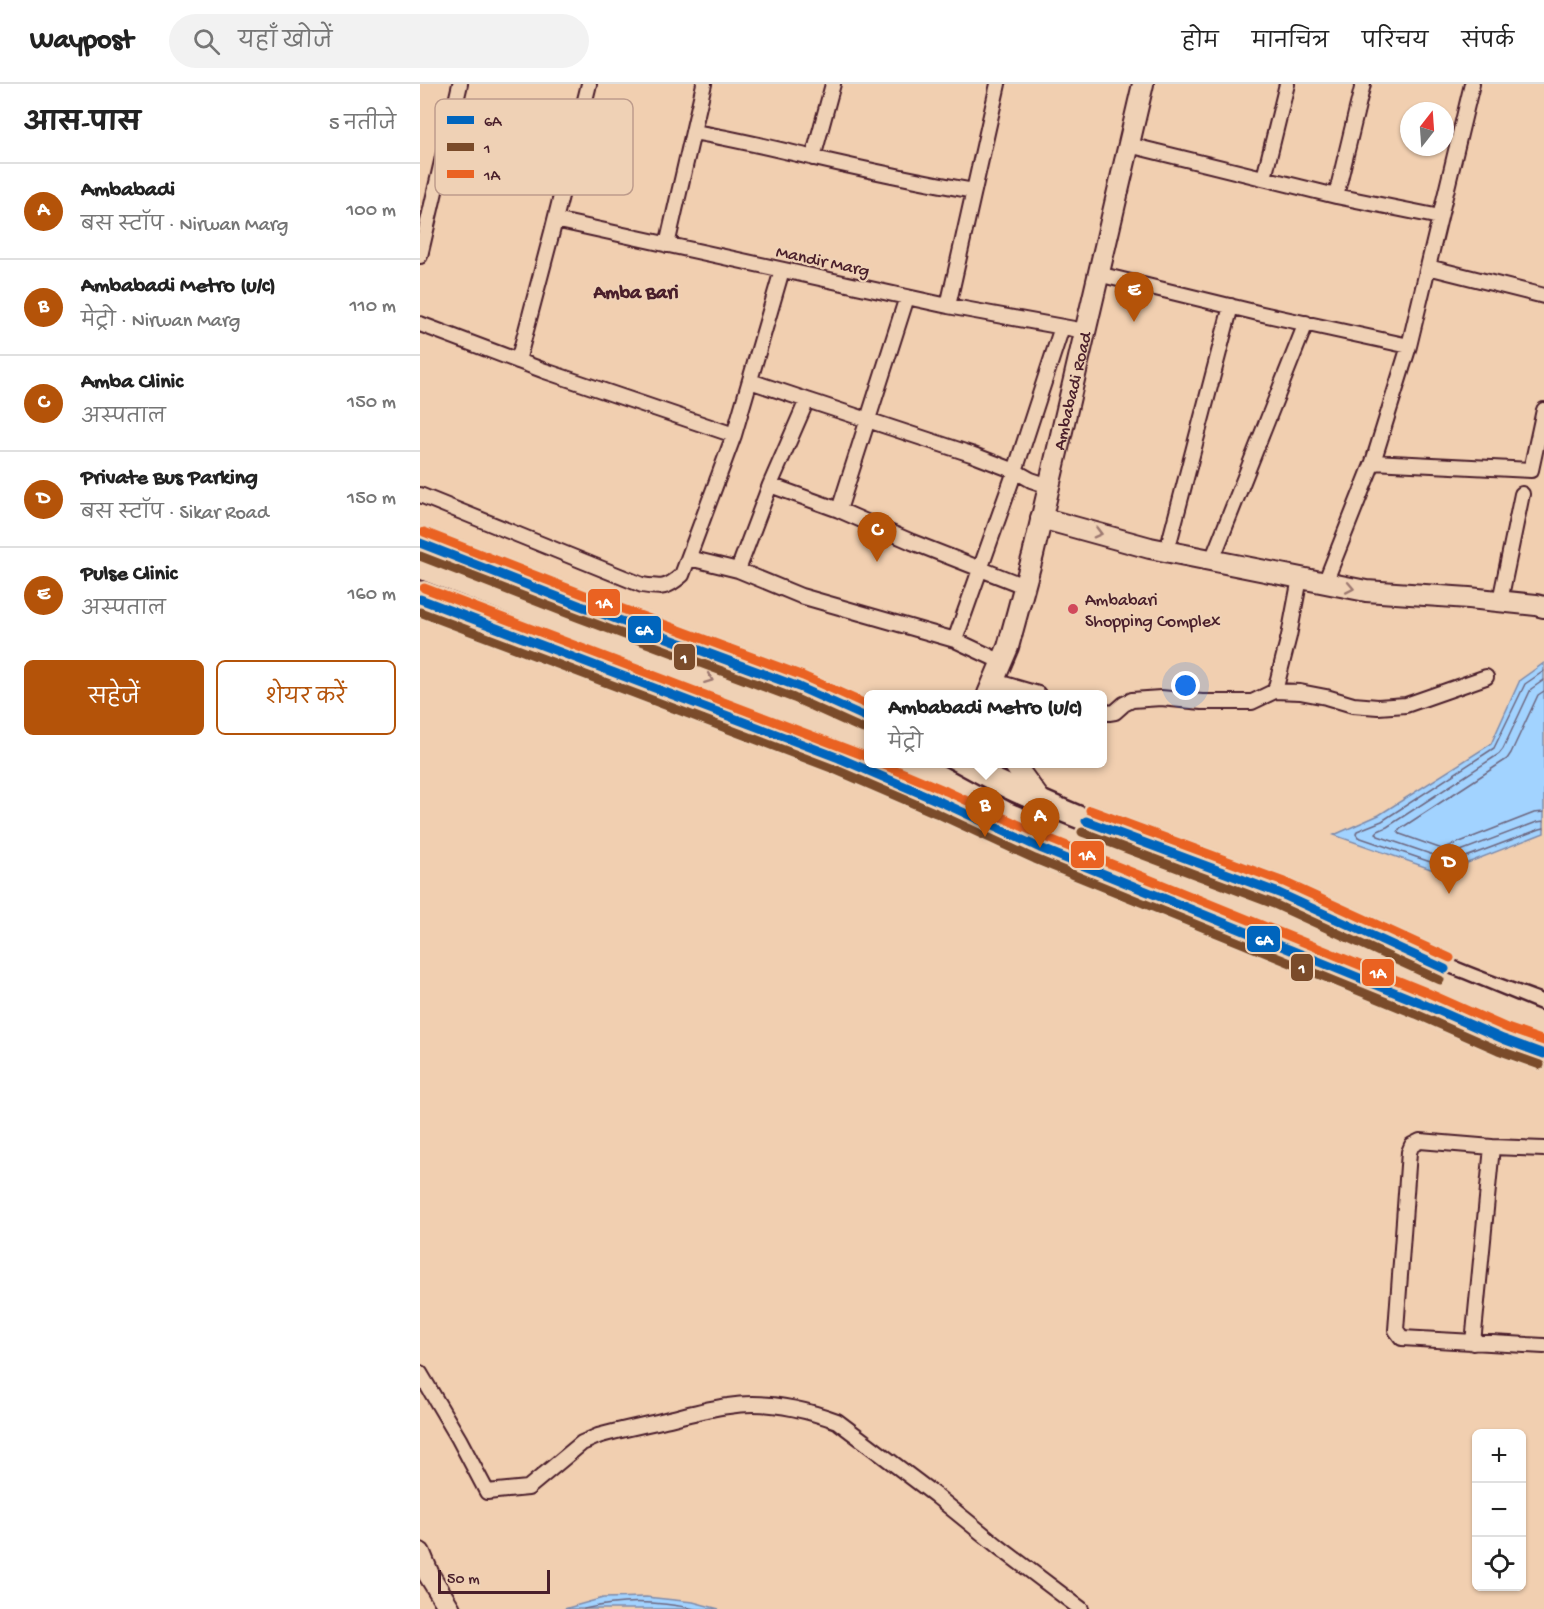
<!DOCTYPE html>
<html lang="hi">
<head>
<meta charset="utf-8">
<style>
  :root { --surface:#fff; --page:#f2f2f2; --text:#222; --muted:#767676; --line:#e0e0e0; --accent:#b45309 }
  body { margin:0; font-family:"Gochi Hand","Playpen Sans Deva",sans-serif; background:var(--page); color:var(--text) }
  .controls { position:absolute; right:18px; bottom:18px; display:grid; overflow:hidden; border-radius:9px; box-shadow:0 2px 4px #0004 }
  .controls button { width:54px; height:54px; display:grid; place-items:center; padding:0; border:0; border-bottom:2px solid var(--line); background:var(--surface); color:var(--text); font:30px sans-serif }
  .compass { position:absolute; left:980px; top:18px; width:54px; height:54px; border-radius:50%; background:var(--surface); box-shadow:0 2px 4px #0004; rotate:17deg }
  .scale { position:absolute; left:18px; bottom:15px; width:112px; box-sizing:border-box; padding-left:6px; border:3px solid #4a1f2b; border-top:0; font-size:16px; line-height:21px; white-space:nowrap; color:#4a1f2b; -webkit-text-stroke:4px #efd1b5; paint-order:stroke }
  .you { position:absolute; left:766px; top:602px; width:21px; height:21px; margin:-15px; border:4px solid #fff; border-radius:50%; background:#1a73e8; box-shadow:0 0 0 9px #1a73e833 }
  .badge { display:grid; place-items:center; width:39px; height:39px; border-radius:50%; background:var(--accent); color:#fff; font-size:20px; font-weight:700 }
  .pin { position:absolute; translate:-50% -50px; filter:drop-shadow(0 2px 3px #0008) }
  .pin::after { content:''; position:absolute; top:32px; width:21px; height:18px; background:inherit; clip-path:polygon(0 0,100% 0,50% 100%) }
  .popup { position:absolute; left:444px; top:606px; width:243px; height:78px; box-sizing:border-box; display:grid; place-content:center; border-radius:9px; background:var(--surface); filter:drop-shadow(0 2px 4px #0005); font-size:20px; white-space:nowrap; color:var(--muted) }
  .popup b { font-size:22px; color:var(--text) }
  .popup::after { content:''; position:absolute; left:50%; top:100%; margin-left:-12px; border:12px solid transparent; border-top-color:var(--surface) }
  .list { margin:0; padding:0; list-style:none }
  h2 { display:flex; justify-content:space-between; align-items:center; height:78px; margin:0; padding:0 24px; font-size:26px }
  h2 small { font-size:20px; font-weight:400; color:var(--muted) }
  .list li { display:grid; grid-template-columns:39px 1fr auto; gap:18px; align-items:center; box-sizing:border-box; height:96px; padding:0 24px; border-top:2px solid var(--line) }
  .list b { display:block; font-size:22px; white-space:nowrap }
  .list p { margin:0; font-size:20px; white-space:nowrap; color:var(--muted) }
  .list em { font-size:20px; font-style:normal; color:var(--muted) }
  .actions { display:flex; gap:12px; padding:18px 24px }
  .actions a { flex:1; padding:14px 0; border:2px solid var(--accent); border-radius:9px; text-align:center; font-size:21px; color:var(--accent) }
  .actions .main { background:var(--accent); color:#fff }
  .icon { flex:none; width:33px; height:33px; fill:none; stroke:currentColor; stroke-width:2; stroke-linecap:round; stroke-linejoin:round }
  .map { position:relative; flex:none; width:1124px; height:1525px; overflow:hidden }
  header { display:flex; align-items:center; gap:36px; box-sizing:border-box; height:84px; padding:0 30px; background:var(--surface); border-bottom:2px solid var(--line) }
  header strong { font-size:28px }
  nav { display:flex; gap:33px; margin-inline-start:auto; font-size:21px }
  .search { width:420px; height:54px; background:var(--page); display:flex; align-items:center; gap:15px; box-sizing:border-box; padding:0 21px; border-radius:33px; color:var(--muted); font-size:22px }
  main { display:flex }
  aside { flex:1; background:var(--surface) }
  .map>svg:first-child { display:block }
  .water { fill:#a2d3ff; stroke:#7f8baa; stroke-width:1.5 }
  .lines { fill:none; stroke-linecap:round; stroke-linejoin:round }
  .shore { stroke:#6d6780; stroke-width:1.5 }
  .street-casing { stroke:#4a1f2b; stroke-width:18 }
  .secondary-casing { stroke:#4a1f2b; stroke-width:24 }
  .primary-casing { stroke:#4a1f2b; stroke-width:27 }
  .street { stroke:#efd1b5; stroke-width:14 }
  .secondary { stroke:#efd1b5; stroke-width:20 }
  .primary { stroke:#efd1b5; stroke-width:22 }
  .primary-bridge-casing { stroke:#4a1f2b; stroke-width:27; stroke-linecap:butt }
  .primary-bridge { stroke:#efd1b5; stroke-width:22 }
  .bus-1-casing { stroke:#efd1b5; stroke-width:14 }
  .bus-2-casing { stroke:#efd1b5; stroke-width:14 }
  .bus-3-casing { stroke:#efd1b5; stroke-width:14 }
  .bus-1 { stroke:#0065bd; stroke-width:9 }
  .bus-2 { stroke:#7a4b2a; stroke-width:9 }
  .bus-3 { stroke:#ea6222; stroke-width:9 }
  .oneway { stroke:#9c7870 }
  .poi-dot { fill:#d1495b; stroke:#efd1b5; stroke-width:2 }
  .labels { text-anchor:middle; stroke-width:4.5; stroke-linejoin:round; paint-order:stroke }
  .street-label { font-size:18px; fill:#4a1f2b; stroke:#efd1b5 }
  .poi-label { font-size:18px; fill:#4a1f2b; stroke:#efd1b5; text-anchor:start }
  .neighbourhood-label { font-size:20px; font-weight:bold; fill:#4a1f2b; stroke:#efd1b5 }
  .key { fill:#efd1b5; stroke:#be9c8c; stroke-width:1.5 }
  .key-label { font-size:16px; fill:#4a1f2b }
  .line-badge { stroke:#efd1b5; stroke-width:2 }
  .badge-label { font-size:16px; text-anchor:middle; font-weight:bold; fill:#fff }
</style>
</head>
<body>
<header>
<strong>Waypost</strong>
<div class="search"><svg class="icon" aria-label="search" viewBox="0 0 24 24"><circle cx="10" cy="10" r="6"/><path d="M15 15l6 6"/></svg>यहाँ खोजें</div>
<nav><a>होम</a><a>मानचित्र</a><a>परिचय</a><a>संपर्क</a></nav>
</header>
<main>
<aside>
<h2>आस-पास<small>5 नतीजे</small></h2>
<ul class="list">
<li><span class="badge">A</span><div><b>Ambabadi</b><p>बस स्टॉप · Nirwan Marg</p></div><em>100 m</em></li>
<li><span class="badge">B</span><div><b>Ambabadi Metro (u/c)</b><p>मेट्रो · Nirwan Marg</p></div><em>110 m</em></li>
<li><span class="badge">C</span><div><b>Amba Clinic</b><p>अस्पताल</p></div><em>150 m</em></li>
<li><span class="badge">D</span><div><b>Private Bus Parking</b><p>बस स्टॉप · Sikar Road</p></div><em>150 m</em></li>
<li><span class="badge">E</span><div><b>Pulse Clinic</b><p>अस्पताल</p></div><em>160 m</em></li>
</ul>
<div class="actions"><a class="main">सहेजें</a><a>शेयर करें</a></div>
</aside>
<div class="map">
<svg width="1124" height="1525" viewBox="0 0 1124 1525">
  <rect width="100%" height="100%" fill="#f1cfb0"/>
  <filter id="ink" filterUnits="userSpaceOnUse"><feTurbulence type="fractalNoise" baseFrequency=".0167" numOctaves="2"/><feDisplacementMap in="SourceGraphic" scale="12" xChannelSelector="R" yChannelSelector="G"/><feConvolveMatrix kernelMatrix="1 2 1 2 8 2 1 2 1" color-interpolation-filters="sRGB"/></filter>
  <g filter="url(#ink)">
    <!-- water -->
    <path class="water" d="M 1124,579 L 1124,749 L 1022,789 L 914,751 L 959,731 L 1071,660 L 1100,596 Z
      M 226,1513 L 273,1518 L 299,1525 L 144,1525 L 183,1514 Z"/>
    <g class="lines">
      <!-- shore -->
      <path class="shore" d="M 1124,587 L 1105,600 L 1074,664 L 962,737 L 937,747 L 936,750 L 938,753 L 1022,782 L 1120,745 L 1124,744
        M 1124,596 L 1111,605 L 1083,665 L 1079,670 L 967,743 L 958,747 L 956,749 L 958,752 L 1022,774 L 1117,738 L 1124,737
        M 1124,607 L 1118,611 L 1091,669 L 1087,675 L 980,745 L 978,748 L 980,750 L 1022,765 L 1114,729 L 1124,728
        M 164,1525 C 200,1516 239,1517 275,1525"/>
      <!-- street casing -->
      <g class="street-casing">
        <path id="street" d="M 273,48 C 311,54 348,63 386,72 C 442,85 498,97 554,107
          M 709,61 L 916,112 L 1020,133
          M 393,74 L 413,0
          M 844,94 L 867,0
          M 916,112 L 943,0
          M 135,136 L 528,222 L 665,247
          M 247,161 L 284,0
          M 0,172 L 40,0
          M 1008,183 L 1124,212
          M 678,190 L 838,229 L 989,262
          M 528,222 L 578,0
          M 0,240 L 125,287 L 314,351
          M 98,277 L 132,148 L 169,0
          M 330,297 L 387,316
          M 953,378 L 1111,386 L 1124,326
          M 350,401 L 419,426 L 487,213
          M 0,411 L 222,501 C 242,504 246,505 262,491 L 314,351 L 362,186
          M 419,426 L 492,458 L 604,502
          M 747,467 L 811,222
          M 269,474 L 318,486 L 381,512 L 535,556 L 582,578
          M 792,476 L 886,239
          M 318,486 L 350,401 L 387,316 L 551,370 L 595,387 L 611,396 L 629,402
          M 905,499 L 953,378 L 989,262 L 1052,0
          M 1080,517 L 1102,410
          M 535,556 L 595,387 L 642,243
          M 574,597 L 618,610
          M 855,607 L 869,552 L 880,494
          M 682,627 L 689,629 L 695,628 L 704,620 L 712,616 L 741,614 L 782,618 L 832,618 L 855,607 L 880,608 L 906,613 L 933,621 L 958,623 L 986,621 L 1066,593
          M 1072,1063 L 1124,1065
          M 1053,1259 L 1072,1063 L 1000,1057 L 992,1061 L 989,1068 L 976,1246 L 982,1254 L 1124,1262
          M 0,1289 L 39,1355 L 67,1408 L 108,1404 L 162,1359 L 178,1352 C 199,1346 220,1342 241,1337 C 263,1332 285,1325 308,1322 C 344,1316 384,1325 417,1337 L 515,1411 L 579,1463 L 661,1525"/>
      </g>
      <!-- secondary casing -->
      <g class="secondary-casing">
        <g id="secondary">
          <path d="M 621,434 L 730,464 L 946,507 L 1049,514 L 1116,521 L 1124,523"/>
          <path id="s1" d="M 568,610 L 588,563 L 613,471 L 723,0"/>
          <path d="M 594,680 L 621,717"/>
          <path d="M 0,1469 L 9,1491 L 30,1525"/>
        </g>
      </g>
      <!-- primary casing -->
      <g class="primary-casing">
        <path id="primary" d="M 0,459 L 161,522 L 379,603 L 448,634
          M 0,483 L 448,657
          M 0,515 L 419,674 L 521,718 L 620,764 L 1001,919 L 1083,955 L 1124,970
          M 538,680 C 590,704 643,728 696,749 C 749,770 805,786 858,808 C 896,823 931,843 968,860 C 1019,885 1071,904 1124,923"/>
      </g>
      <!-- street -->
      <use href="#street" class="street"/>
      <!-- secondary -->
      <use href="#secondary" class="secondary"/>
      <!-- primary -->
      <use href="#primary" class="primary"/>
      <!-- primary-bridge casing -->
      <g class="primary-bridge-casing">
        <path id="primary-bridge" d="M 495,680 L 587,730 L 770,804 L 1038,906 L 1124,941"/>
      </g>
      <!-- primary-bridge -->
      <use href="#primary-bridge" class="primary-bridge"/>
      <!-- bus-1 casing -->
      <g class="bus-1-casing">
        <path id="bus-1" d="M 0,459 L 161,522 L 379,603 L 448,634
          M 0,515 L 419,674 L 521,718 L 620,764 L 1001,919 L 1083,955 L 1124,970
          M 666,737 L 859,809 L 1025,885"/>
      </g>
      <!-- bus-2 casing -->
      <g class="bus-2-casing">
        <path id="bus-2" d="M 0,472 L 157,533 L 374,614 L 443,645
          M 0,528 L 414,685 L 516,729 L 615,775 L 996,930 L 1078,966 L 1120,981
          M 662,748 L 854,820 L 1020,896"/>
      </g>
      <!-- bus-3 casing -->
      <g class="bus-3-casing">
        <path id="bus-3" d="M 4,448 L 165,511 L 383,592 L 448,621
          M 4,504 L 448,673
          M 462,680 L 526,707 L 625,753 L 1006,908 L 1087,944 L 1124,957
          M 670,726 L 864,798 L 1030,874"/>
      </g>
      <!-- bus-1 -->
      <use href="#bus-1" class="bus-1"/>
      <!-- bus-2 -->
      <use href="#bus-2" class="bus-2"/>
      <!-- bus-3 -->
      <use href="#bus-3" class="bus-3"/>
    </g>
    <!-- one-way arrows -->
    <defs><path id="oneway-chevron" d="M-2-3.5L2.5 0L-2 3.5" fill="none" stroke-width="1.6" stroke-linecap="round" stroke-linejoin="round" transform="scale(1.5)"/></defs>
    <g class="oneway">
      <use href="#oneway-chevron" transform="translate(678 449) rotate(15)"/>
      <use href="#oneway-chevron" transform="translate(930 504) rotate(11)"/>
      <use href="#oneway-chevron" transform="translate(289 595) rotate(21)"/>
    </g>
  </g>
  <!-- markers -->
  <circle class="poi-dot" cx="653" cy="525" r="6"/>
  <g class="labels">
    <!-- street labels -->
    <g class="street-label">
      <text transform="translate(403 176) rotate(12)" y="6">Mandir Marg</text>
      <text dy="6" stroke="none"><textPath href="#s1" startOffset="315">Ambabadi Road</textPath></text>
    </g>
    <!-- poi labels -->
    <g class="poi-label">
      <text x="665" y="521">Ambabari<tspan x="665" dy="21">Shopping Complex</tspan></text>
    </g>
    <!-- neighbourhood labels -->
    <g class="neighbourhood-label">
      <text x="216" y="214">Amba Bari</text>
    </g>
  </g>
  <!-- legend -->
  <rect x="15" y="15" width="198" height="96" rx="9" class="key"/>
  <rect x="27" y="32" width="27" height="8" fill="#0065bd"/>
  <rect x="27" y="59" width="27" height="8" fill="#7a4b2a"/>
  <rect x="27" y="86" width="27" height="8" fill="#ea6222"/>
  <g class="key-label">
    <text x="64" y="42">6A</text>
    <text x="64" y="69">1</text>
    <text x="64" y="96">1A</text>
  </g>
  <g class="line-badge">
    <rect x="167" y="504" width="34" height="29" rx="6" fill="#ea6222"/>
    <rect x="207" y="531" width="35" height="29" rx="6" fill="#0065bd"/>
    <rect x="253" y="559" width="23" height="28" rx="6" fill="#7a4b2a"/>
    <rect x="650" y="756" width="35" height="29" rx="6" fill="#ea6222"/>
    <rect x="826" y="841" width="35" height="28" rx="6" fill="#0065bd"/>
    <rect x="870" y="869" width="24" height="29" rx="6" fill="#7a4b2a"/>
    <rect x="941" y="874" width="34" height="29" rx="6" fill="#ea6222"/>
  </g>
  <g class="badge-label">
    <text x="184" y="524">1A</text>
    <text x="224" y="551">6A</text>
    <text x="264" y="579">1</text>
    <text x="667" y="776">1A</text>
    <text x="844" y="861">6A</text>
    <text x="882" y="889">1</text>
    <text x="958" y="894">1A</text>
  </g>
</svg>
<div class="controls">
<button>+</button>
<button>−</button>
<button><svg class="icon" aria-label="locate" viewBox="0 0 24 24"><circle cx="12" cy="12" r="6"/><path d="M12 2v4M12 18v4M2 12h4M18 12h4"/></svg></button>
</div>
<svg class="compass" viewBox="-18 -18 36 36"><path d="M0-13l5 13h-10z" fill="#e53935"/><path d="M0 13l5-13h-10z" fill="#767676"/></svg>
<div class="scale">50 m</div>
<div class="you"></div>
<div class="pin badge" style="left:620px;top:764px">A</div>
<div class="pin badge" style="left:565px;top:753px">B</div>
<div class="popup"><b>Ambabadi Metro (u/c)</b>मेट्रो</div>
<div class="pin badge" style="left:457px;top:478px">C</div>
<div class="pin badge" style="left:1029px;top:810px">D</div>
<div class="pin badge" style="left:714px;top:238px">E</div>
</div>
</main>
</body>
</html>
